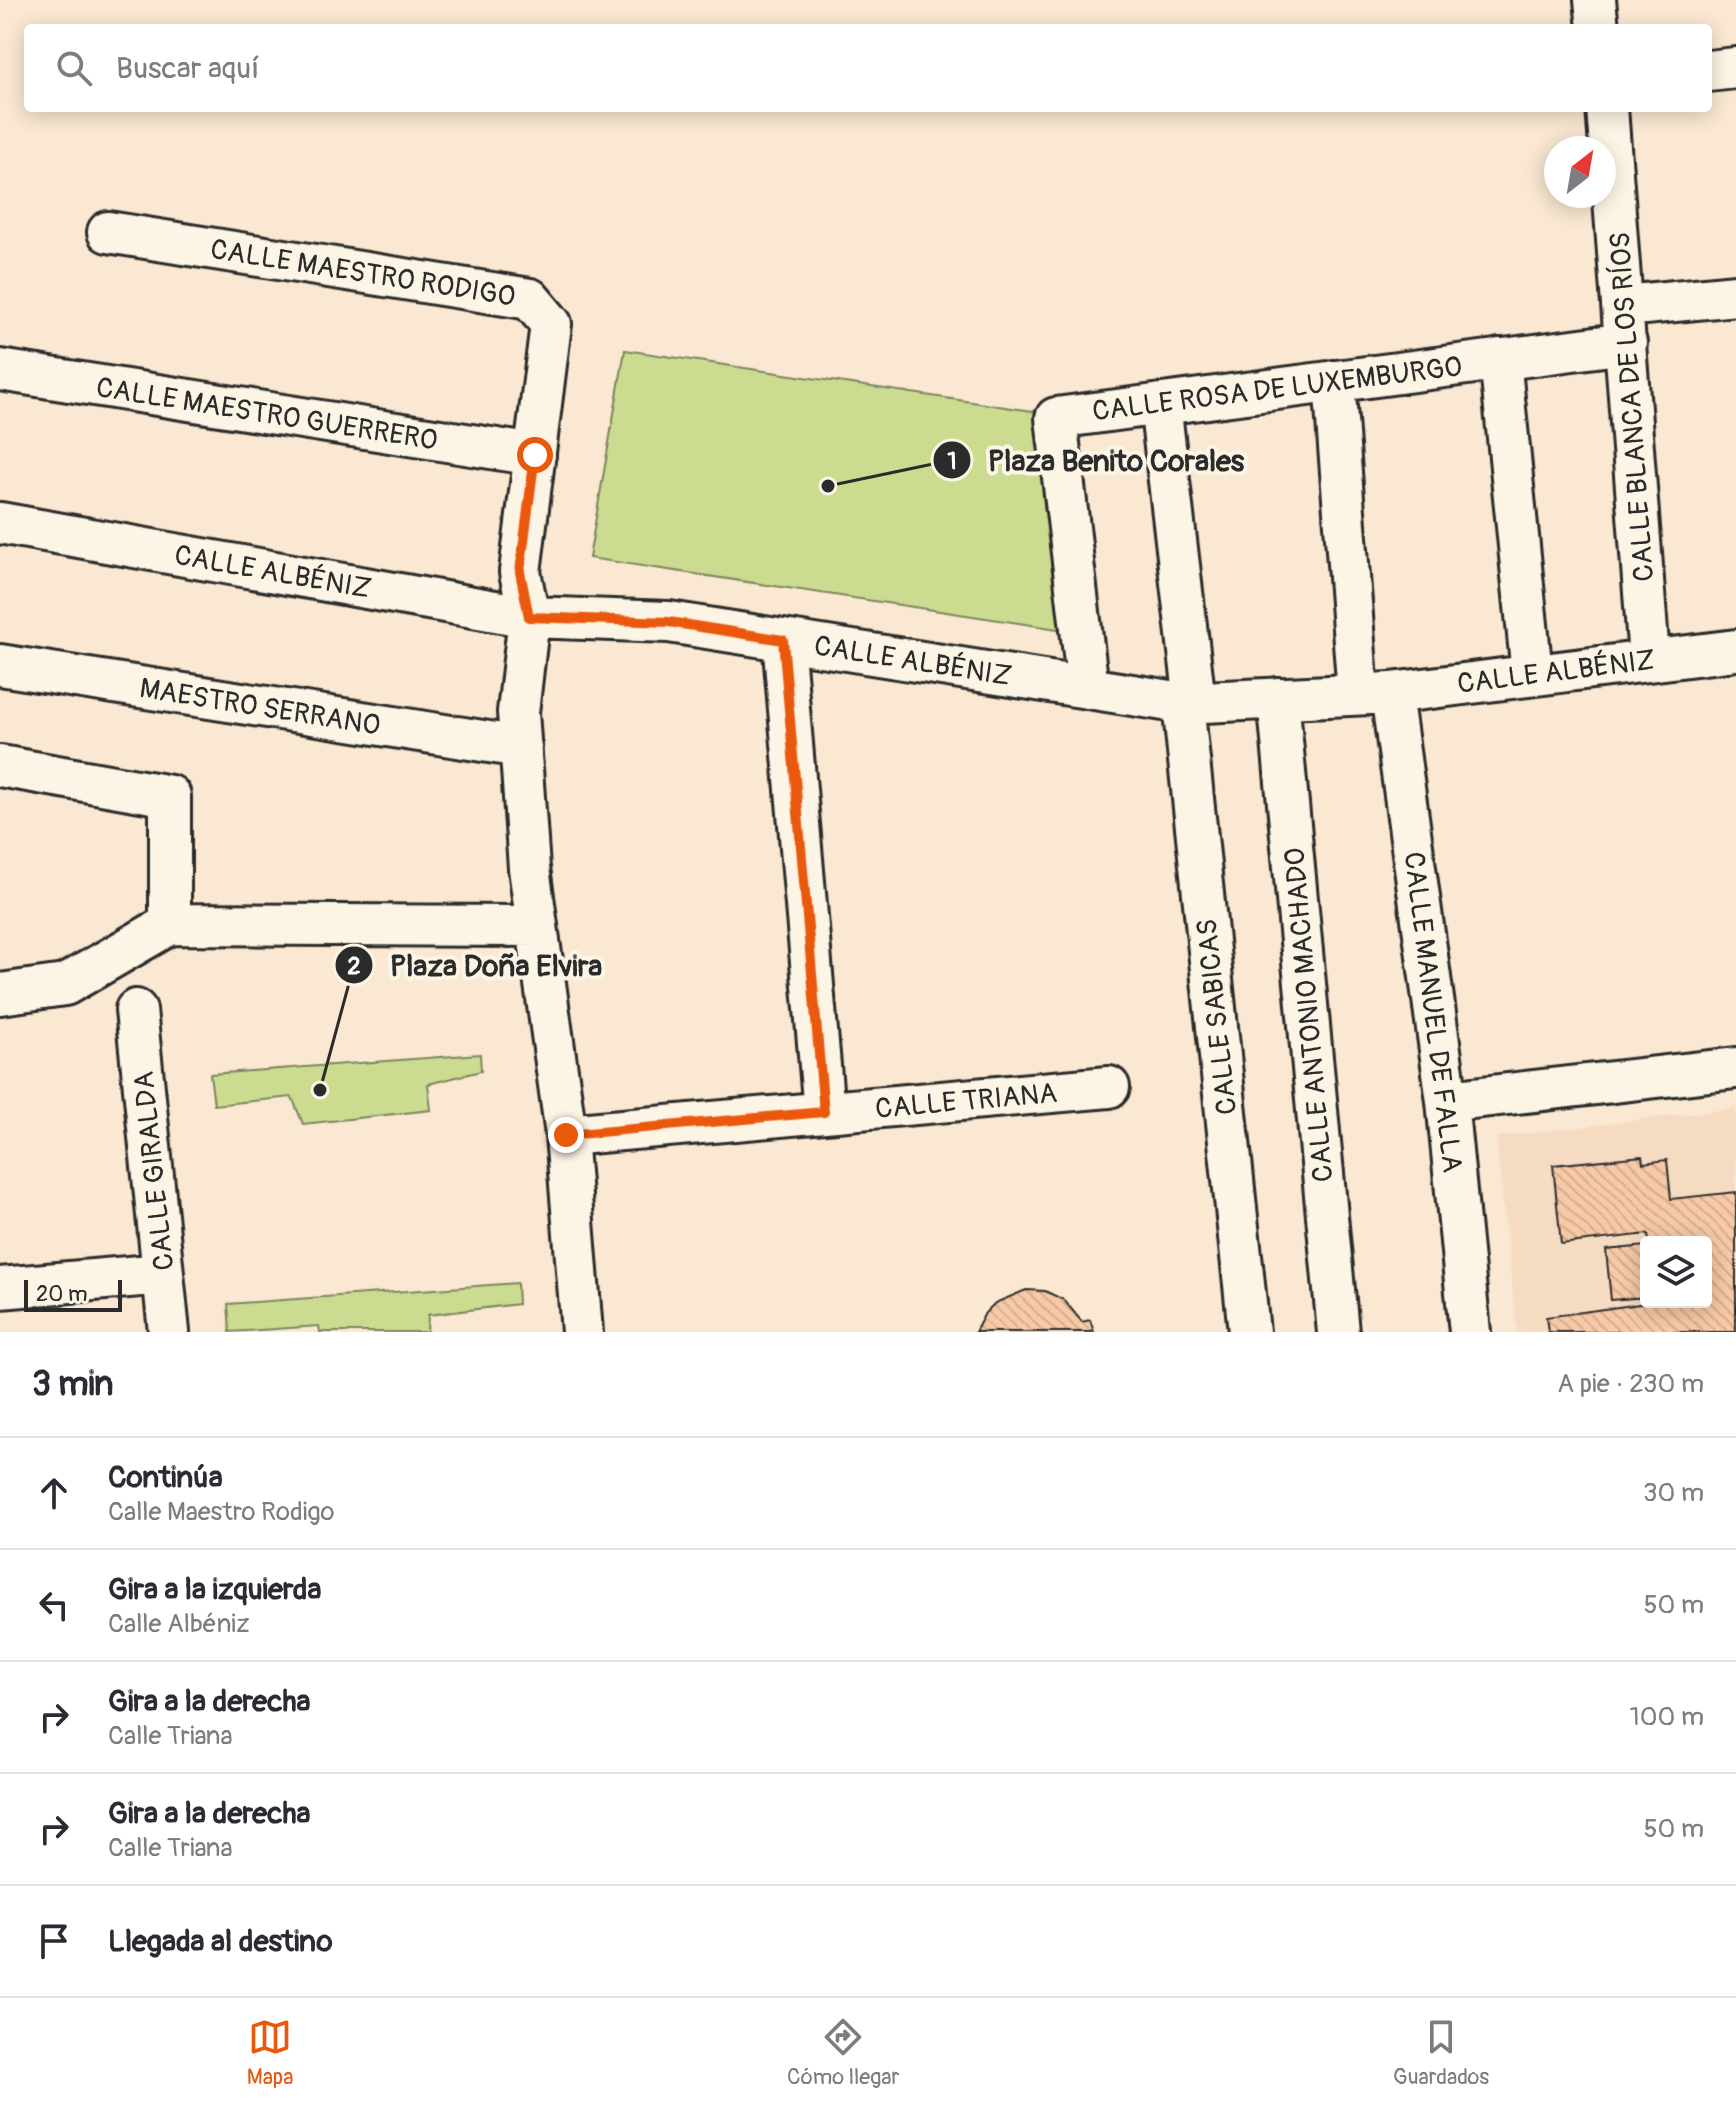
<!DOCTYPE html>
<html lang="es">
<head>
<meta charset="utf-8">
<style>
  :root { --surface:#fff; --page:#f7f7f7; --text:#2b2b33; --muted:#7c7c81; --line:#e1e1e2; --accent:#ea580c }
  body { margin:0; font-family:Pangolin,sans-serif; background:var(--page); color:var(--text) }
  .controls { position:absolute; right:24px; bottom:24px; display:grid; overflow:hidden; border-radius:8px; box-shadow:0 4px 20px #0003 }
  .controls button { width:72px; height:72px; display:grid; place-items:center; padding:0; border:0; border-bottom:2px solid var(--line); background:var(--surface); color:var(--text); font:40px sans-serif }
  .compass { position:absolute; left:1544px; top:136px; width:72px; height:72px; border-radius:50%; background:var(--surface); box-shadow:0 4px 20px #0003; rotate:31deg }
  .scale { position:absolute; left:24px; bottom:20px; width:98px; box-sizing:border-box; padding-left:8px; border:4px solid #2b2b2b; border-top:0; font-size:22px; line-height:28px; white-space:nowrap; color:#2b2b2b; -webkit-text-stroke:6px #fcf5e5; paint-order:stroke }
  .stop { position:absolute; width:24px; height:24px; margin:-18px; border:6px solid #ea580c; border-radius:50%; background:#fff }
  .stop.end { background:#ea580c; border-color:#fff; box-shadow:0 2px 8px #0008 }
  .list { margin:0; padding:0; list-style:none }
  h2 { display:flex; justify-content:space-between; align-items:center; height:104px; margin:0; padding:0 32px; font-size:34px }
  h2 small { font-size:26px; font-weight:400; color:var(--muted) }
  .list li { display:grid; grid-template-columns:52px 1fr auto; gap:24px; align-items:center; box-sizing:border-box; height:112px; padding:0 32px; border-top:2px solid var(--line) }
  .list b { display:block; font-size:30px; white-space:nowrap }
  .list p { margin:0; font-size:26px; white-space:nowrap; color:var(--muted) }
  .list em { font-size:26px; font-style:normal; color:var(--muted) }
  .icon { flex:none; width:44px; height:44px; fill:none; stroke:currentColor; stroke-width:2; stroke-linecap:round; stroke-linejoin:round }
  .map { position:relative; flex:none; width:1736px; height:1332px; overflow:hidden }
  .search { position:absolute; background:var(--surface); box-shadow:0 4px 20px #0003; left:24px; right:24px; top:24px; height:88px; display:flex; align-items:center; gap:20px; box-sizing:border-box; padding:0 28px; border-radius:8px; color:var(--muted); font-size:30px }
  .sheet { height:664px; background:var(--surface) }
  nav { display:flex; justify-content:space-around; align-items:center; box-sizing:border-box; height:112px; border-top:2px solid var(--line); background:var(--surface); font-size:22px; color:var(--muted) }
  nav a { display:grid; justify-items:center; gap:4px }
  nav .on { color:var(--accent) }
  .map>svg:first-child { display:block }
  .built { fill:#f5dbc2; fill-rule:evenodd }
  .park { fill:#cbdc90; stroke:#7b845e; stroke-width:2 }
  .building { fill:url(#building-back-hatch); stroke:#2b2b2b; stroke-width:2 }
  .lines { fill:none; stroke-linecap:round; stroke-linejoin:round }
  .minor-casing { stroke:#2b2b2b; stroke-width:46 }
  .minor { stroke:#fcf5e5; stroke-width:40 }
  .route { stroke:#ea580c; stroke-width:10 }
  .labels { text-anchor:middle; stroke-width:8; stroke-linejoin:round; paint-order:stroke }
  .street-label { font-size:28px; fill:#2b2b2b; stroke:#fcf5e5 }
  .leader { fill:none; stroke:#2b2b2b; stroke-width:3 }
  .callout-dot { fill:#2b2b2b; stroke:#fcf5e5; stroke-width:3 }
  .mark-label { font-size:24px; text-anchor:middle; font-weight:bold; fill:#fff }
  .callout-label { font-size:30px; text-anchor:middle; font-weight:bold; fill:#2b2b2b; stroke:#fcf5e5; stroke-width:8; stroke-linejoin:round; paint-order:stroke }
</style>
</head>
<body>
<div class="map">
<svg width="1736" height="1332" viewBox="0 0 1736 1332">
  <defs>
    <pattern id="building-back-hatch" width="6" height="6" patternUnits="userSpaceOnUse" patternTransform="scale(2)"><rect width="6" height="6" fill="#f7c9a6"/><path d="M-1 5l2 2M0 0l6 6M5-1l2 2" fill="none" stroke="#d4ad8f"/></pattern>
  </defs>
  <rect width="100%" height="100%" fill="#fae8d2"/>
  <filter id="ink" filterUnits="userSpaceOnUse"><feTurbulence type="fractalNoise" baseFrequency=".0125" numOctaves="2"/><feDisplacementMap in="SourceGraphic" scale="16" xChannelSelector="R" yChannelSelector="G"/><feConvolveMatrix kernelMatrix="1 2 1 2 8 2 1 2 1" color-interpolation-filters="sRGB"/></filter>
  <g filter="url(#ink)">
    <!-- built -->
    <path class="built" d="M 1736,1108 L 1736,1332 L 1517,1332 L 1496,1137 ZM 1646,1242 L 1706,1242 L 1706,1302 L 1646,1302 Z"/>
    <!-- park -->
    <path class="park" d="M 625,350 L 1046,413 L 1071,631 L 589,558 Z
      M 480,1054 L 481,1071 L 428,1084 L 431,1110 L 303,1124 L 292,1097 L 214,1105 L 210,1074 Z
      M 517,1283 L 518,1304 L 428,1315 L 427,1332 L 320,1332 L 319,1326 L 230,1332 L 228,1304 Z"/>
    <!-- building -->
    <path class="building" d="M 1642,1156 L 1643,1163 L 1667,1160 L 1671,1199 L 1736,1192 L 1736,1332 L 1548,1332 L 1546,1317 L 1654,1302 L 1706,1302 L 1706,1242 L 1649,1242 L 1648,1234 L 1561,1244 L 1553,1165 Z
      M 1646,1246 L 1646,1297 L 1611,1300 L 1606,1250 Z
      M 1026,1290 L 1045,1291 L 1064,1300 L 1082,1322 L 1090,1320 L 1094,1332 L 975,1332 L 985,1313 L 995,1303 Z"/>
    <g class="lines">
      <!-- minor casing -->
      <g class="minor-casing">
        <path id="minor" d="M 1595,0 L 1598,28
          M 1708,71 L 1736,68
          M 1607,108 L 1649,658
          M 108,232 L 530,299 L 551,324 L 520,572 L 529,617 L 518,712 L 529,868 L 566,1135 L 582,1332
          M 1624,306 L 1736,295
          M 1500,359 L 1532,674
          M 0,370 L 535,455
          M 1334,381 L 1358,694
          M 1160,404 L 1195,702
          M 0,523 L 529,617 L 669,622 L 1183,703 L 1391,693 L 1736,650
          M 783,640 L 824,1112
          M 0,665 L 521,747
          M 1088,688 L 1056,418 L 1626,343
          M 1391,693 L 1447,1101 L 1470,1332
          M 1278,698 L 1338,1332
          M 1183,703 L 1249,1332
          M 0,766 L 170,796 L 170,924
          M 0,994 L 65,985 L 170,924 L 537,926
          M 136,1010 L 169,1332
          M 1447,1101 L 1736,1068
          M 566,1135 L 1109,1087
          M 0,1288 L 163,1274"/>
      </g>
      <!-- minor -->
      <use href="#minor" class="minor"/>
    </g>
  </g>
  <g class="lines" filter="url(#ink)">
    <!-- route -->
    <path class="route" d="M 535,455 L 520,572 L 529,617 L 669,622 L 783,640 L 824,1112 L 566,1135"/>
  </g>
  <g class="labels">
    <!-- street labels -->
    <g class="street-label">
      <text transform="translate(363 272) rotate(9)" y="10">CALLE MAESTRO RODIGO</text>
      <text transform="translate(1277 388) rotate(-7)" y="10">CALLE ROSA DE LUXEMBURGO</text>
      <text transform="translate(1631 407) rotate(-94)" y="10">CALLE BLANCA DE LOS RÍOS</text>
      <text transform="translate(267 413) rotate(9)" y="10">CALLE MAESTRO GUERRERO</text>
      <text transform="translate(273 571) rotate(10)" y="10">CALLE ALBÉNIZ</text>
      <text transform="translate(913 660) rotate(9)" y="10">CALLE ALBÉNIZ</text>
      <text transform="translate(1556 671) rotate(-7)" y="10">CALLE ALBÉNIZ</text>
      <text transform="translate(260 706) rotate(9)" y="10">MAESTRO SERRANO</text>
      <text transform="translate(1434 1012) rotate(83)" y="10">CALLE MANUEL DE FALLA</text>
      <text transform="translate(1308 1015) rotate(-95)" y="10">CALLE ANTONIO MACHADO</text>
      <text transform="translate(1216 1017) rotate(-96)" y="10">CALLE SABICAS</text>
      <text transform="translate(966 1100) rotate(-5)" y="10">CALLE TRIANA</text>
      <text transform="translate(153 1171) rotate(-96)" y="10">CALLE GIRALDA</text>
    </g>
  </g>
  <!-- callouts -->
  <path class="leader" d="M828 486L952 460M320 1090L354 965"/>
  <g class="callout-dot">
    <circle cx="828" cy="486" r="8"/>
    <circle cx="320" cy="1090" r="8"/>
    <circle cx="952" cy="460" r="20"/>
    <circle cx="354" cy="965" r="20"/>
  </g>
  <g class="mark-label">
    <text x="952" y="469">1</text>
    <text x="354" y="974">2</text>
  </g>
  <g class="callout-label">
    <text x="1116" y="471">Plaza Benito Corales</text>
    <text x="496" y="976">Plaza Doña Elvira</text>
  </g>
</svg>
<div class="controls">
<button><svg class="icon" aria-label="layers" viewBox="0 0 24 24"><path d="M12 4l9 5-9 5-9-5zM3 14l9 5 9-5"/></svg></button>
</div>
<svg class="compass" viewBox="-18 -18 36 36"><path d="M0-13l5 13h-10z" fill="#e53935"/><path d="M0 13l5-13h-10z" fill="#7c7c81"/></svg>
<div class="scale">20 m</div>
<div class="stop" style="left:535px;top:455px"></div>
<div class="stop end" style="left:566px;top:1135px"></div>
<div class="search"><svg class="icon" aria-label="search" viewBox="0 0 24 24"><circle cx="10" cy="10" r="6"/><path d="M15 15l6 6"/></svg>Buscar aquí</div>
</div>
<section class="sheet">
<h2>3 min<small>A pie · 230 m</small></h2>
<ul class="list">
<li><svg class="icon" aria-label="ahead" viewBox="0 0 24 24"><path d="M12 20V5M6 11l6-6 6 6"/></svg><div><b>Continúa</b><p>Calle Maestro Rodigo</p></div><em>30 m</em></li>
<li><svg class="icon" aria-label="left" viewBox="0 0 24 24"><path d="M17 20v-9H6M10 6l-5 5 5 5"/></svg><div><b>Gira a la izquierda</b><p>Calle Albéniz</p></div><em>50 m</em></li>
<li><svg class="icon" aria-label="right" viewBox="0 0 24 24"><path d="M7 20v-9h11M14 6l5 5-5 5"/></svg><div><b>Gira a la derecha</b><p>Calle Triana</p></div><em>100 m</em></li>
<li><svg class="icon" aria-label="right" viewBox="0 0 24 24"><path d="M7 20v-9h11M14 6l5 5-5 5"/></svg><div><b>Gira a la derecha</b><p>Calle Triana</p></div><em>50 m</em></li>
<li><svg class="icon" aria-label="arrive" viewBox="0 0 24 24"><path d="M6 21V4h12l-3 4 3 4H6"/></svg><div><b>Llegada al destino</b></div></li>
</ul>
</section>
<nav>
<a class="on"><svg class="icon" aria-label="map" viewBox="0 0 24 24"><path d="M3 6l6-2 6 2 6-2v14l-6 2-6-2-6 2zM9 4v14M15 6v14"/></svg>Mapa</a>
<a><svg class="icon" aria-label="directions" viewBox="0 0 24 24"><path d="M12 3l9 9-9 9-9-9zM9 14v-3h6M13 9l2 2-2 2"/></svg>Cómo llegar</a>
<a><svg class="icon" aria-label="saved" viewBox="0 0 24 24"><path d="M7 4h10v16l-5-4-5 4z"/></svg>Guardados</a>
</nav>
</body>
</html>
